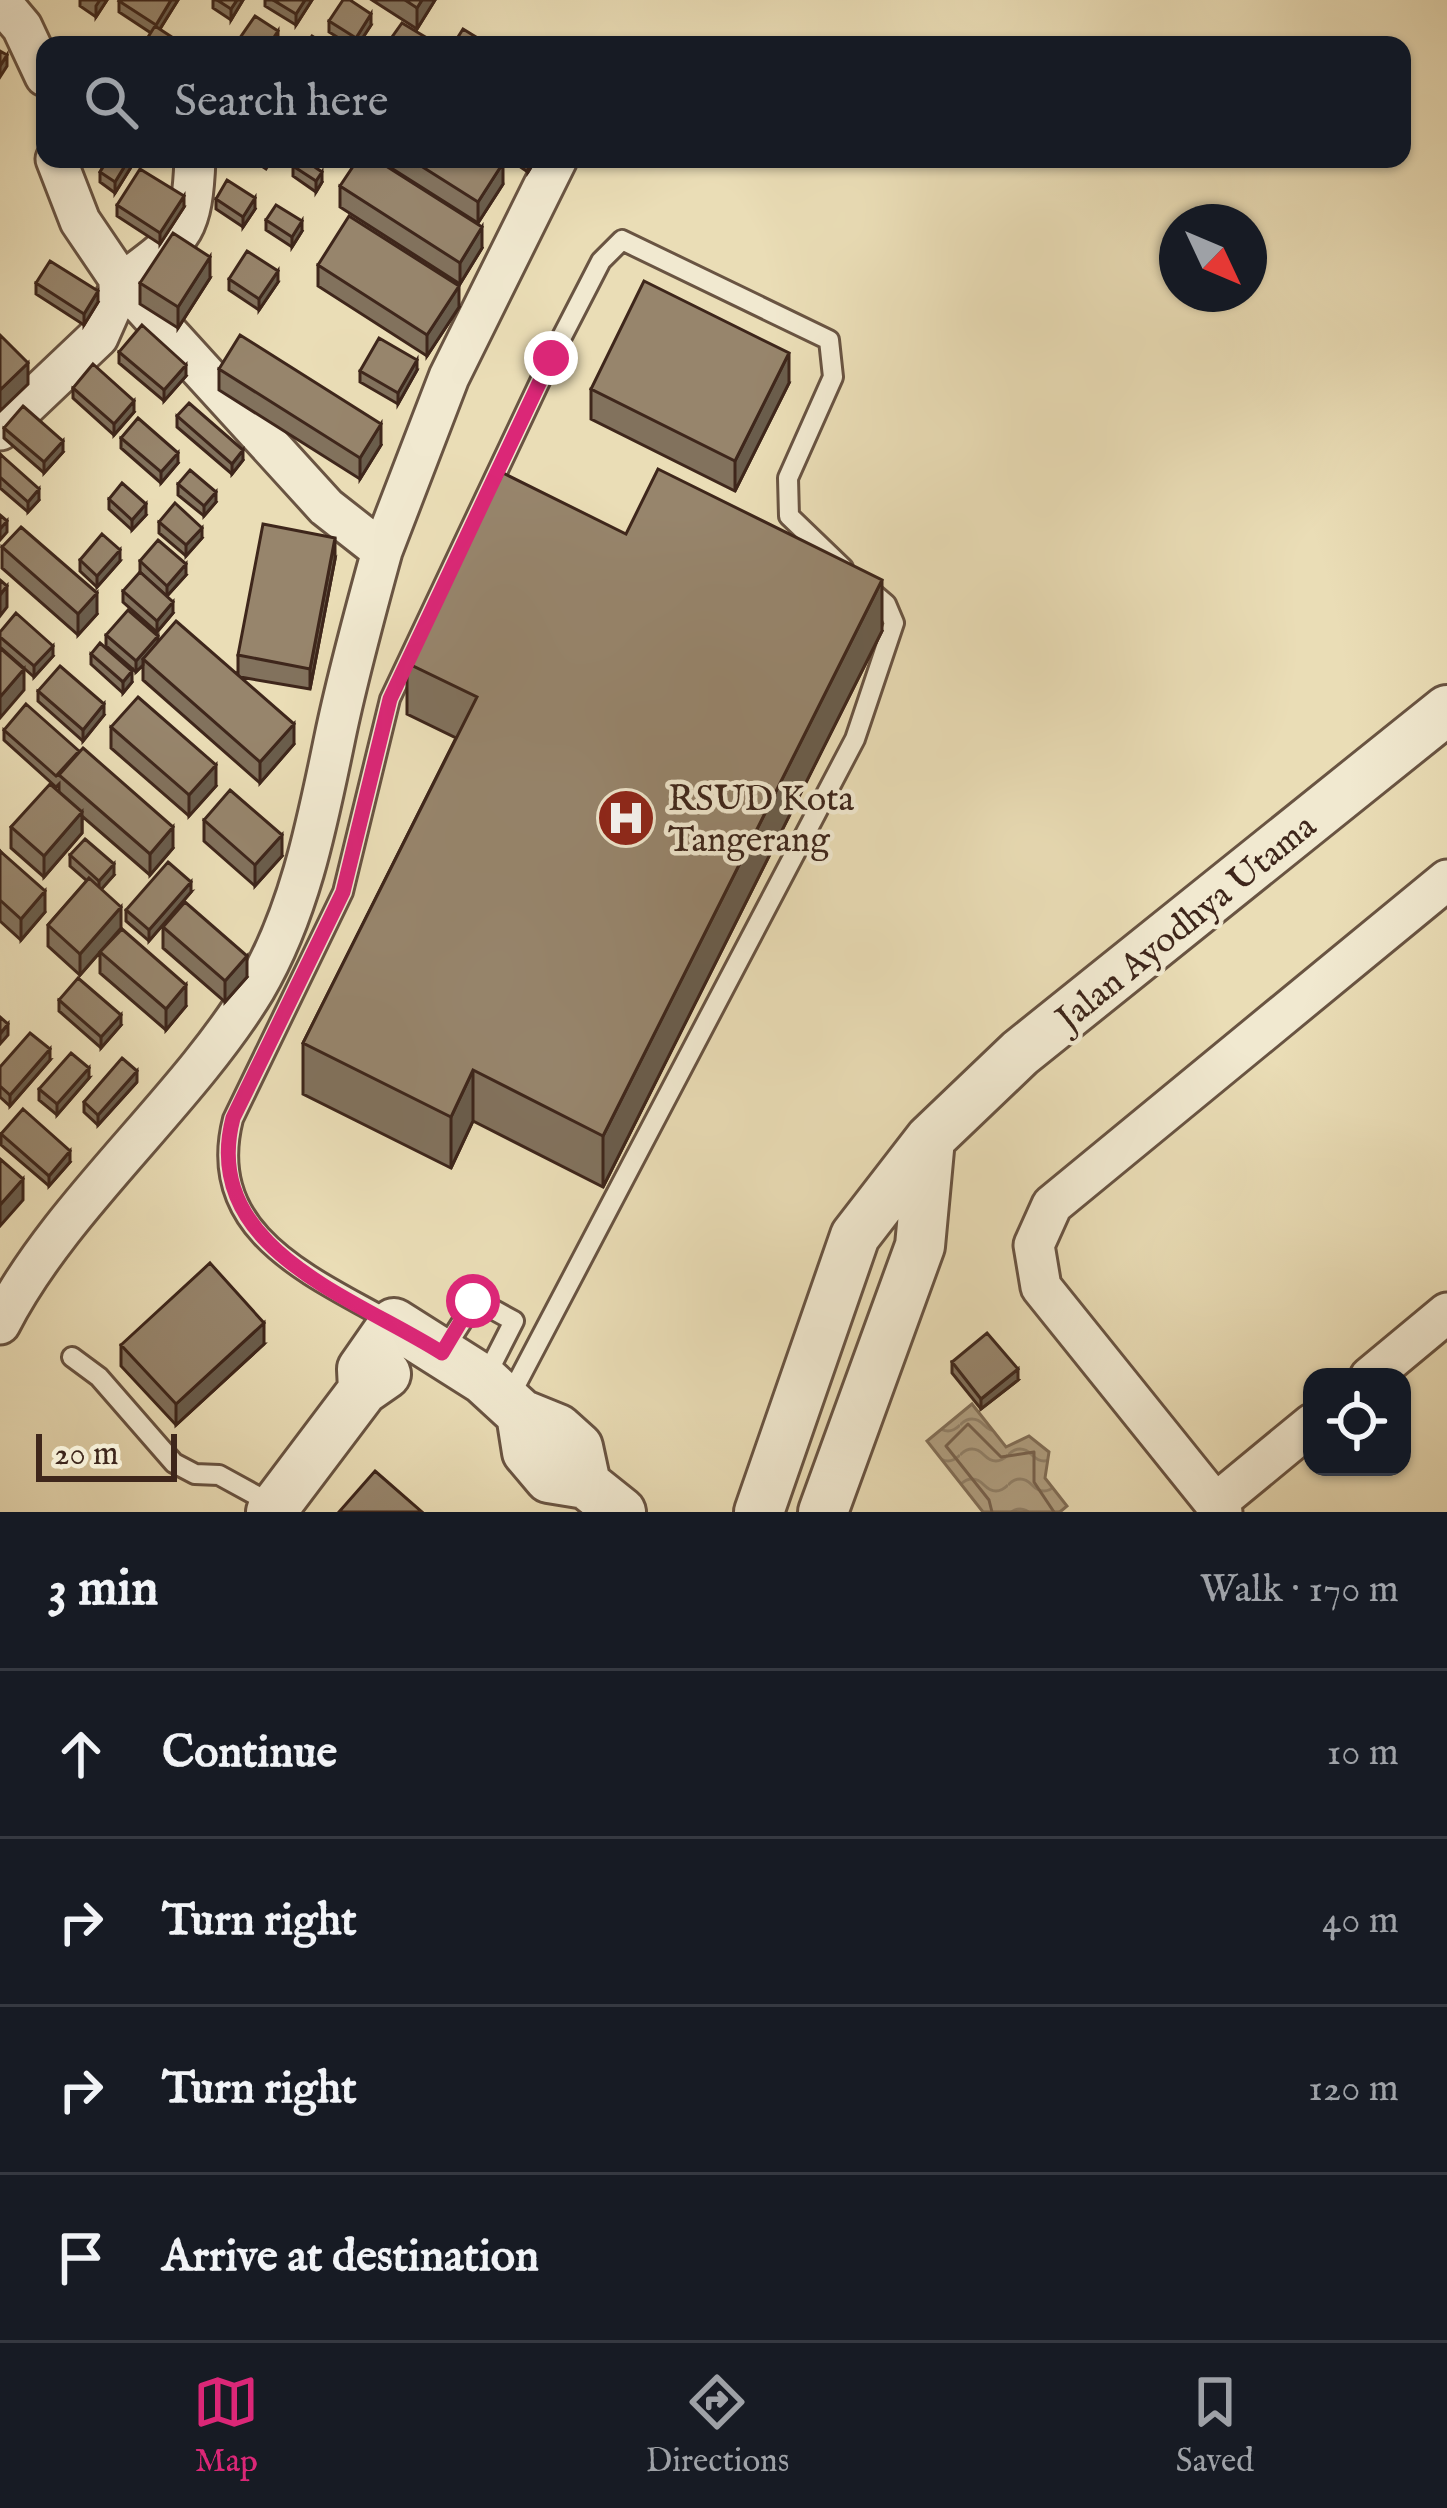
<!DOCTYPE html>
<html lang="en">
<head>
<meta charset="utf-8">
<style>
  :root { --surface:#171b24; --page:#242831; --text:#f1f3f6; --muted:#9ea1a6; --line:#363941; --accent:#db2777 }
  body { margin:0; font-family:"IM FELL English",serif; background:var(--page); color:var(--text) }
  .controls { position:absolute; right:36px; bottom:36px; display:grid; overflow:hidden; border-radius:24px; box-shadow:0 3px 9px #0004 }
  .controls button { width:108px; height:108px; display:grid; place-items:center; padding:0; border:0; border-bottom:3px solid var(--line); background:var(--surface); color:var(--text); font:60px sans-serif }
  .compass { position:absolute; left:1159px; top:204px; width:108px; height:108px; border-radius:50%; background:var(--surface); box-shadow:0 3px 9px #0004; rotate:134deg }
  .scale { position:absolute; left:36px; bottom:30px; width:141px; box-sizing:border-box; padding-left:12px; border:6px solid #3e261b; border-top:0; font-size:33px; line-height:42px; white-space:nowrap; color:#3e261b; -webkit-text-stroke:9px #f1e9d0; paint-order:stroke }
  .stop { position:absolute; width:36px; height:36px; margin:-27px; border:9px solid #db2777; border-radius:50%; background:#fff }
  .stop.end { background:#db2777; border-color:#fff; box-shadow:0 3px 12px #0008 }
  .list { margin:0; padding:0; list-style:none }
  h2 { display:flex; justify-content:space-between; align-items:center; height:156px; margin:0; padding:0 48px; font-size:51px }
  h2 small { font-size:39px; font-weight:400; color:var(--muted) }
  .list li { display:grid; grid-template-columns:78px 1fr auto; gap:36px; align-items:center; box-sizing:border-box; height:168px; padding:0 48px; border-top:3px solid var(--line) }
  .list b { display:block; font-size:45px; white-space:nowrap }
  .list em { font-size:39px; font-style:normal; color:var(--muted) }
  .icon { flex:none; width:66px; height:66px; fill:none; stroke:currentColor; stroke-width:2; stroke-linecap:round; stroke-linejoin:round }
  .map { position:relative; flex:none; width:1447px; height:1512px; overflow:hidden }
  .search { position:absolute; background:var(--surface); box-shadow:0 3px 9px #0004; left:36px; right:36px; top:36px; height:132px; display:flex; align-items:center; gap:30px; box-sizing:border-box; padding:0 42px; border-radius:24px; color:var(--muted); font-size:45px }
  .sheet { height:828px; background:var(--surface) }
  nav { display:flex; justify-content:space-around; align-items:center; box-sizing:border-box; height:168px; border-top:3px solid var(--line); background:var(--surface); font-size:33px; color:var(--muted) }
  nav a { display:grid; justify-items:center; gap:6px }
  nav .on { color:var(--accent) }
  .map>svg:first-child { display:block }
  .water { fill:url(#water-waves); stroke:#826f58; stroke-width:3 }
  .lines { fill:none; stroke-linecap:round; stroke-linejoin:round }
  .shore { stroke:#77624e; stroke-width:3 }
  .service-casing { stroke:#695442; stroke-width:24 }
  .minor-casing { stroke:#695442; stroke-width:45 }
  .tertiary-casing { stroke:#695442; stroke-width:54 }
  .service { stroke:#f1e9d0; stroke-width:18 }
  .minor { stroke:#f1e9d0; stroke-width:39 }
  .tertiary { stroke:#f1e9d0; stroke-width:48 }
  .wall { fill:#82725d; stroke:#3e261b; stroke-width:3 }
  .shaded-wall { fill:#6a5d4c; stroke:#3e261b; stroke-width:3 }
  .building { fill:#97856c; stroke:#3e261b; stroke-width:3 }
  .route { stroke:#db2777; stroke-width:15 }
  .labels { text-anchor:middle; stroke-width:9; stroke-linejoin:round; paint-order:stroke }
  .poi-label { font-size:36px; fill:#3e261b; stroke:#f1e9d0; text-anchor:start }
  .street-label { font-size:36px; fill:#3e261b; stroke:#f1e9d0 }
</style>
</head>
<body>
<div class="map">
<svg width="1447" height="1512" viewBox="0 0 1447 1512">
  <defs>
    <pattern id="water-waves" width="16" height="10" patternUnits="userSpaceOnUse" patternTransform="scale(3)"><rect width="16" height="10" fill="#b09f81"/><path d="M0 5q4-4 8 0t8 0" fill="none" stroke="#918169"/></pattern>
  </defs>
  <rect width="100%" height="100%" fill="#eaddb6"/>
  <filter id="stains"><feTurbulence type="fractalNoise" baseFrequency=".00167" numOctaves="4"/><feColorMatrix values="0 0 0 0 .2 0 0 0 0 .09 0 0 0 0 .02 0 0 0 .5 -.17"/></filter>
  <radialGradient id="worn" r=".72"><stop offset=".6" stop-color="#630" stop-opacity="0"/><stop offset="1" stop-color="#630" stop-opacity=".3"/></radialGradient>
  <!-- water -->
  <path class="water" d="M 972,1404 L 1006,1447 L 1029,1436 L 1049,1452 L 1045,1478 L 1067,1506 L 1060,1512 L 983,1512 L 927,1441 Z"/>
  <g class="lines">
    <!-- shore -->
    <path class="shore" d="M 992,1512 L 989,1500 L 946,1446 L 968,1424 L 1001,1457 L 1034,1452 L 1034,1482 L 1054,1512"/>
    <!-- service casing -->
    <g class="service-casing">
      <path id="service" d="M 392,1322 C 311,1276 204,1233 233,1119 L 343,892 L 390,699 L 551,358 L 601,261 L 622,240 L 829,340 L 833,377 L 788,478 L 789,516 L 843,568
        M 442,1353 L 476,1300 L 514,1321 L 486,1376
        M 72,1357 L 99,1377 L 174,1463 L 195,1474 L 219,1475 L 272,1504
        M 509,1398 L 855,739 L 894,623 L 886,604 L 865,586"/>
    </g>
    <!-- minor casing -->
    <g class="minor-casing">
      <path id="minor" d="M 0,1 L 22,27 L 45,76
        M 195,159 C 192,237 181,238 122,283 L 326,507 L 382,551 L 449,377 L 557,159
        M 0,430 L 98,337 L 122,283 L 80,221 L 56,159
        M 0,1324 C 60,1206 186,1103 255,989 C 300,912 317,824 335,737 C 348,674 365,613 382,551
        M 1370,1377 L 1447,1313
        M 1215,1504 L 1312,1424
        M 1222,1512 L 1041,1287 L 1034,1245 L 1052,1205 L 1447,880"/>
    </g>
    <!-- tertiary casing -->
    <g class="tertiary-casing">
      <path id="tertiary" d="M 363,1390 L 362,1369 L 394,1323 L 484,1380 L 521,1414 L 558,1429 L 578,1447 L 586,1484
        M 521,1414 L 527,1452 L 549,1478 L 586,1484 L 621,1512
        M 271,1512 L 363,1390 L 386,1374
        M 759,1512 L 855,1236 L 930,1139 L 1020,1053 L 1447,710
        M 823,1512 L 920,1246 L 930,1139"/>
    </g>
    <!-- service -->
    <use href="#service" class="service"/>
    <!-- minor -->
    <use href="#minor" class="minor"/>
    <!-- tertiary -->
    <use href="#tertiary" class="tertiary"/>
  </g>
  <!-- wall -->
  <path class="wall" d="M 80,0 L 107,0 L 96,17 L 80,6 Z
    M 178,0 L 160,29 L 151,33 L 119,12 L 119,1 Z
    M 213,0 L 243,0 L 231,20 L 213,8 Z
    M 265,0 L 312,0 L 296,25 L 265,6 Z
    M 372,0 L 435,0 L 417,29 Z
    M 329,21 L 371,25 L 358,45 L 350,45 L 329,32 Z
    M 108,159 L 136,159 L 115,193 L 100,182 L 100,172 Z
    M 251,159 L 272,159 L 266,169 Z
    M 377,159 L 497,159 L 503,184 L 478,223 Z
    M 509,159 L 536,159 L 528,172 Z
    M 293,166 L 322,182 L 316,192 L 293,176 Z
    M 340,186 L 482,248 L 460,284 L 340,207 Z
    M 216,199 L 255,209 L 243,227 L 216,209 Z
    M 117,205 L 184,207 L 160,244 L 117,216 Z
    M 266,220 L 302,231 L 292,247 L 266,230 Z
    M 318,265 L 459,307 L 427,356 L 318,286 Z
    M 210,278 L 178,328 L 140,304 L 140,283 Z
    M 229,279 L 278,282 L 259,310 L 229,290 Z
    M 36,283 L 98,302 L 84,325 L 36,294 Z
    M 119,352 L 186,376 L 164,401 L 119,363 Z
    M 219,369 L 381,445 L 360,479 L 219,390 Z
    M 417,370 L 398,404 L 360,382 L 360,371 Z
    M 789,383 L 735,491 L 591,419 L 591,389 Z
    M 73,388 L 134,412 L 114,435 L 73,398 Z
    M 177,416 L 243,460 L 232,474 L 177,427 Z
    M 4,428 L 63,452 L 44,473 L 4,438 Z
    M 121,438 L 178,463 L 161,483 L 121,448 Z
    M 0,454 L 39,500 L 28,512 L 0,488 Z
    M 178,484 L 216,502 L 204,516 L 178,495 Z
    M 109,499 L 146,515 L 132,530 L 109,509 Z
    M 159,522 L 202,538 L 186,556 L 159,533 Z
    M 626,534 L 882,631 L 603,1187 L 473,1121 L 451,1168 L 303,1094 L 303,1043 L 456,738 L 407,714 L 407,663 Z
    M 2,547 L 97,614 L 78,635 L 2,568 Z
    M 335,559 L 310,689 L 240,677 L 294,744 L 260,783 L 143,680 L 143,665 L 136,672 L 106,646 L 106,635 L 158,641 L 238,674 L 238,655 Z
    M 80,560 L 120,561 L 97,587 L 80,571 Z
    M 140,561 L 186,575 L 167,596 L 140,572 Z
    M 123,591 L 173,613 L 157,632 L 123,602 Z
    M 0,632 L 53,656 L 34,677 L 0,647 Z
    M 91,654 L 132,682 L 123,693 L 91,664 Z
    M 38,691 L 104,715 L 83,741 L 38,701 Z
    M 111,727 L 216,786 L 189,816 L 111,748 Z
    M 4,730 L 173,848 L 150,875 L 82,816 L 82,833 L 44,877 L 11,848 L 11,827 L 59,793 L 59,784 L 56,787 L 4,740 Z
    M 204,820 L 282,856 L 255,886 L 204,841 Z
    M 0,851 L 45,912 L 21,940 L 0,921 Z
    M 70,855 L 114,875 L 101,889 L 121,928 L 80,975 L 48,946 L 48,925 L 87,881 L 70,866 Z
    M 191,892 L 149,941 L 126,921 L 126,910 Z
    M 163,927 L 247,977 L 225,1002 L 163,948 Z
    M 100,952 L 186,1006 L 166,1030 L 100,973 Z
    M 59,1000 L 121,1025 L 101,1048 L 59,1011 Z
    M 50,1060 L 10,1106 L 0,1097 L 0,1067 Z
    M 89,1078 L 57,1115 L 39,1100 L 39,1089 Z
    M 137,1082 L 98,1125 L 84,1112 L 84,1102 Z
    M 1,1134 L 70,1162 L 49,1186 L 1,1145 Z
    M 264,1344 L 176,1425 L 121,1366 L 121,1345 Z
    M 952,1362 L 1018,1380 L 981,1409 L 952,1373 Z"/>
  <!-- shaded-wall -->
  <path class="shaded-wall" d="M 100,0 L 107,0 L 96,17 L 96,6 Z
    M 171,0 L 178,0 L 156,35 L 156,25 Z
    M 237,0 L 243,0 L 231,20 L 231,9 Z
    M 305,0 L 312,0 L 296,25 L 296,14 Z
    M 422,0 L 435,0 L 417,29 L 417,8 Z
    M 371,14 L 371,25 L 358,45 L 356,45 L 356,38 Z
    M 278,31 L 278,41 L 275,45 L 269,45 Z
    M 7,55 L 7,66 L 0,77 L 0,66 Z
    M 129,159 L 136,159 L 115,193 L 115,182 Z
    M 528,159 L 536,159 L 528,172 Z
    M 503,163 L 503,184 L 478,223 L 478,202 Z
    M 322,172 L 322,182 L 316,192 L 316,181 Z
    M 184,196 L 184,207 L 160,244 L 160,233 Z
    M 255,198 L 255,209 L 243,227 L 243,217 Z
    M 302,221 L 302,231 L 292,247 L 292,237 Z
    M 482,227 L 482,248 L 460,284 L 460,263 Z
    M 210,257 L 210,278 L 178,328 L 178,307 Z
    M 278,271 L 278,282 L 259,310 L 259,299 Z
    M 459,286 L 459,307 L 427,356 L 427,335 Z
    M 98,291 L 98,302 L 84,325 L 84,314 Z
    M 789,353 L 789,383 L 735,491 L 735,461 Z
    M 417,360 L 417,370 L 398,404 L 398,393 Z
    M 28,363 L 28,384 L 0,411 L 0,390 Z
    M 186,365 L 186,376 L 164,401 L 164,390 Z
    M 134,401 L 134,412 L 114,435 L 114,424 Z
    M 381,424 L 381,445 L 360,479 L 360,458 Z
    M 63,441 L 63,452 L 44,473 L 44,462 Z
    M 243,450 L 243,460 L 232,474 L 232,464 Z
    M 178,453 L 178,463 L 161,483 L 161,472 Z
    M 39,489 L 39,500 L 28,512 L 28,502 Z
    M 216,492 L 216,502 L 204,516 L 204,506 Z
    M 146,504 L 146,515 L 132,530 L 132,520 Z
    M 7,521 L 7,532 L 0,540 L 0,529 Z
    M 202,528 L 202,538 L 186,556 L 186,545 Z
    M 335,538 L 335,559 L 310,689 L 310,669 Z
    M 120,550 L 120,561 L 97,587 L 97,576 Z
    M 186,564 L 186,575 L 167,596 L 167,586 Z
    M 882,580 L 882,631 L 603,1187 L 603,1136 Z
    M 7,586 L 7,607 L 0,616 L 0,595 Z
    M 97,593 L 97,614 L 78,635 L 78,614 Z
    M 173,602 L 173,613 L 157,632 L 157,621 Z
    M 158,636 L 158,647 L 143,659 L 143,665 L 136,672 L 136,661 Z
    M 53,646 L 53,656 L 34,677 L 34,666 Z
    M 24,669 L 24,690 L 0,718 L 0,697 Z
    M 132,671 L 132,682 L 123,693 L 123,682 Z
    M 104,704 L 104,715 L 83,741 L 83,730 Z
    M 294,724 L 294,744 L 260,783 L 260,762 Z
    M 216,765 L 216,786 L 189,816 L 189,795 Z
    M 82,812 L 82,833 L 44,877 L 44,856 Z
    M 173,827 L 173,848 L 150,875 L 150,854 Z
    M 282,835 L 282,856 L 255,886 L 255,865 Z
    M 114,864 L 114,875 L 99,892 L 99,881 Z
    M 191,882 L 191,892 L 149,941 L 149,930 Z
    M 45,891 L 45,912 L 21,940 L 21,919 Z
    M 121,907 L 121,928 L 80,975 L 80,954 Z
    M 247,956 L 247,977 L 225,1002 L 225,981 Z
    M 186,985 L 186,1006 L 166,1030 L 166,1009 Z
    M 121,1015 L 121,1025 L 101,1048 L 101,1037 Z
    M 8,1024 L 8,1035 L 0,1044 L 0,1034 Z
    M 50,1049 L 50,1060 L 10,1106 L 10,1095 Z
    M 89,1068 L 89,1078 L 57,1115 L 57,1104 Z
    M 473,1070 L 473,1121 L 451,1168 L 451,1117 Z
    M 137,1071 L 137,1082 L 98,1125 L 98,1115 Z
    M 70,1151 L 70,1162 L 49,1186 L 49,1176 Z
    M 23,1179 L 23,1200 L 0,1226 L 0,1205 Z
    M 264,1323 L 264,1344 L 176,1425 L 176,1404 Z
    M 1018,1369 L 1018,1380 L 981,1409 L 981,1399 Z"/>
  <!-- building -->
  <path class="building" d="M 120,0 L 171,0 L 156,25 L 119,1 Z
    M 217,0 L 237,0 L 231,9 Z
    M 273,0 L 305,0 L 296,14 Z
    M 343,0 L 350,0 L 371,14 L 356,38 L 329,21 Z
    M 405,0 L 422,0 L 417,8 Z
    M 255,16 L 278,31 L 269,45 L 235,45 Z
    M 402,23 L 437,44 L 436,45 L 387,44 Z
    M 155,26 L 184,45 L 143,45 Z
    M 463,29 L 489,45 L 453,45 Z
    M 312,36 L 326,45 L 306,45 Z
    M 0,51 L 7,55 L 0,66 Z
    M 108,159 L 129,159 L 115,182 L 100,172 Z
    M 297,159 L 303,159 L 322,172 L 316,181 L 293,166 Z
    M 358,159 L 375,159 L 482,227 L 460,263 L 340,186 Z
    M 410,159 L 497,159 L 503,163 L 478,202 Z
    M 140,169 L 184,196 L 160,233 L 117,205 Z
    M 227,180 L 255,198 L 243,217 L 216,199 Z
    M 276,205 L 302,221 L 292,237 L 266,220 Z
    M 349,216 L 459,286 L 427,335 L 318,265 Z
    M 173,233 L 210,257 L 178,307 L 140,283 Z
    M 247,251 L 278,271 L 259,299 L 229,279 Z
    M 50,261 L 98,291 L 84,314 L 36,283 Z
    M 644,281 L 789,353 L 735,461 L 591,389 Z
    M 142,325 L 186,365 L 164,390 L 119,352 Z
    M 0,335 L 28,363 L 0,390 Z
    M 240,335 L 381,424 L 360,458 L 219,369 Z
    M 379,338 L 417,360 L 398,393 L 360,371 Z
    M 93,364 L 134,401 L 114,424 L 73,388 Z
    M 189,403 L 243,450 L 232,464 L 177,416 Z
    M 23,406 L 63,441 L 44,462 L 4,428 Z
    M 138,418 L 178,453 L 161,472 L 121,438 Z
    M 0,454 L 39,489 L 28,502 L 0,477 Z
    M 658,469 L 882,580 L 603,1136 L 473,1070 L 451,1117 L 303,1043 L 477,697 L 407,663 L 503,473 L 626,534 Z
    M 190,470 L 216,492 L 204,506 L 178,484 Z
    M 122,483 L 146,504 L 132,520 L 109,499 Z
    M 175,503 L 202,528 L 186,545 L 159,522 Z
    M 0,515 L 7,521 L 0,529 Z
    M 263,524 L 335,538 L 310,669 L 238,655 Z
    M 21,527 L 97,593 L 78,614 L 2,547 Z
    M 102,534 L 120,550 L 97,576 L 80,560 Z
    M 158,540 L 186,564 L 167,586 L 140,561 Z
    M 140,572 L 173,602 L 157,621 L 123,591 Z
    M 0,580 L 7,586 L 0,595 Z
    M 128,610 L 158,636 L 136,661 L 106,635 Z
    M 16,613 L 53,646 L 34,666 L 0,637 L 0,632 Z
    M 176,621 L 294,724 L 260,762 L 143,659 Z
    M 100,643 L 132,671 L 123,682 L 91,654 Z
    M 0,648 L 24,669 L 0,697 Z
    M 60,666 L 104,704 L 83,730 L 38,691 Z
    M 138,697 L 216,765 L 189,795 L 111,727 Z
    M 26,704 L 79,751 L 56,776 L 4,730 Z
    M 83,748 L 173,827 L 150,854 L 59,775 Z
    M 50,784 L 82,812 L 44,856 L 11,827 Z
    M 230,790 L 282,835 L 255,865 L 204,820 Z
    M 85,839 L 114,864 L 99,881 L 70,855 Z
    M 0,851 L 45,891 L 21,919 L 0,900 Z
    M 168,862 L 191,882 L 149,930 L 126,910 Z
    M 89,878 L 121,907 L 80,954 L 48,925 Z
    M 185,902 L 247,956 L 225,981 L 163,927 Z
    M 122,929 L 186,985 L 166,1009 L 100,952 Z
    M 78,978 L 121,1015 L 101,1037 L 59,1000 Z
    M 0,1017 L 8,1024 L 0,1034 Z
    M 30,1033 L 50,1049 L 10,1095 L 0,1086 L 0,1067 Z
    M 71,1053 L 89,1068 L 57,1104 L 39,1089 Z
    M 122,1058 L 137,1071 L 98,1115 L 84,1102 Z
    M 23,1109 L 70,1151 L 49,1176 L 1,1134 Z
    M 0,1159 L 23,1179 L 0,1205 Z
    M 210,1263 L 264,1323 L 176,1404 L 121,1345 Z
    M 987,1333 L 1018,1369 L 981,1399 L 952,1362 Z
    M 375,1471 L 422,1512 L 339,1512 Z"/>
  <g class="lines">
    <!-- route -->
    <path class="route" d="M 473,1301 L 442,1353 C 356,1298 199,1249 233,1118 L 343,892 L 390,699 L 551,358"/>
  </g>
  <!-- icons -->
  <defs>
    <g id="hospital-disc" transform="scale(3)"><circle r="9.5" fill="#8f2418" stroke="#f1e9d0"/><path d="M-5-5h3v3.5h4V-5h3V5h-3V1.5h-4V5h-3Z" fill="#fff"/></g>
  </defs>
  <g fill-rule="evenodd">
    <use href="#hospital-disc" x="626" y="818"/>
  </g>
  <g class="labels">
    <!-- poi labels -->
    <g class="poi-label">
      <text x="668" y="810">RSUD Kota<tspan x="668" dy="41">Tangerang</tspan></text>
    </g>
    <!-- street labels -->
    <g class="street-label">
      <text transform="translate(1185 921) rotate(-39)" y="13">Jalan Ayodhya Utama</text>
    </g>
  </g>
  <rect width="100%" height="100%" filter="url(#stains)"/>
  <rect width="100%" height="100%" fill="url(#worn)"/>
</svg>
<div class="controls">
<button><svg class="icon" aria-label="locate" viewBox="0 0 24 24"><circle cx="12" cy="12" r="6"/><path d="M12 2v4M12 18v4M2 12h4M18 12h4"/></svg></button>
</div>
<svg class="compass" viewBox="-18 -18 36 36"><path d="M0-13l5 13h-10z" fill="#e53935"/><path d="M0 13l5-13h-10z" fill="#9ea1a6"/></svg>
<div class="scale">20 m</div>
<div class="stop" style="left:473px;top:1301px"></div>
<div class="stop end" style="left:551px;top:358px"></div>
<div class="search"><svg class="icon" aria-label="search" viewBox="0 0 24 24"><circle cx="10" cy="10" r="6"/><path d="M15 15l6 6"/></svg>Search here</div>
</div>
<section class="sheet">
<h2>3 min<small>Walk · 170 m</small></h2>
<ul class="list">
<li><svg class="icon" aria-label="ahead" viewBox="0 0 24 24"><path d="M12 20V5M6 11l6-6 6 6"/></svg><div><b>Continue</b></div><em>10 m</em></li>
<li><svg class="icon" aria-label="right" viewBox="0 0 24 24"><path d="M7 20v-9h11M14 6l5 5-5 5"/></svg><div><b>Turn right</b></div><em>40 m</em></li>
<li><svg class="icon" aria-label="right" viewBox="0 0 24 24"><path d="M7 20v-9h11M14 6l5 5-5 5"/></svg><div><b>Turn right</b></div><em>120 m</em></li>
<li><svg class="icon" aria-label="arrive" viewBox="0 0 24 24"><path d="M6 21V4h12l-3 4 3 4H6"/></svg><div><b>Arrive at destination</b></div></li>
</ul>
</section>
<nav>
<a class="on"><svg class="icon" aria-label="map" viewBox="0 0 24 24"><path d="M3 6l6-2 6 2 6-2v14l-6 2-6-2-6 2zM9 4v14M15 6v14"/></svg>Map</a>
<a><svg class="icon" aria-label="directions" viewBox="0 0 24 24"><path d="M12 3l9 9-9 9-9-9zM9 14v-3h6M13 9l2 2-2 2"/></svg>Directions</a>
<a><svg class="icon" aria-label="saved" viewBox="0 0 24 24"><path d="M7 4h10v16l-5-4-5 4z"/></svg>Saved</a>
</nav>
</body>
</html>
